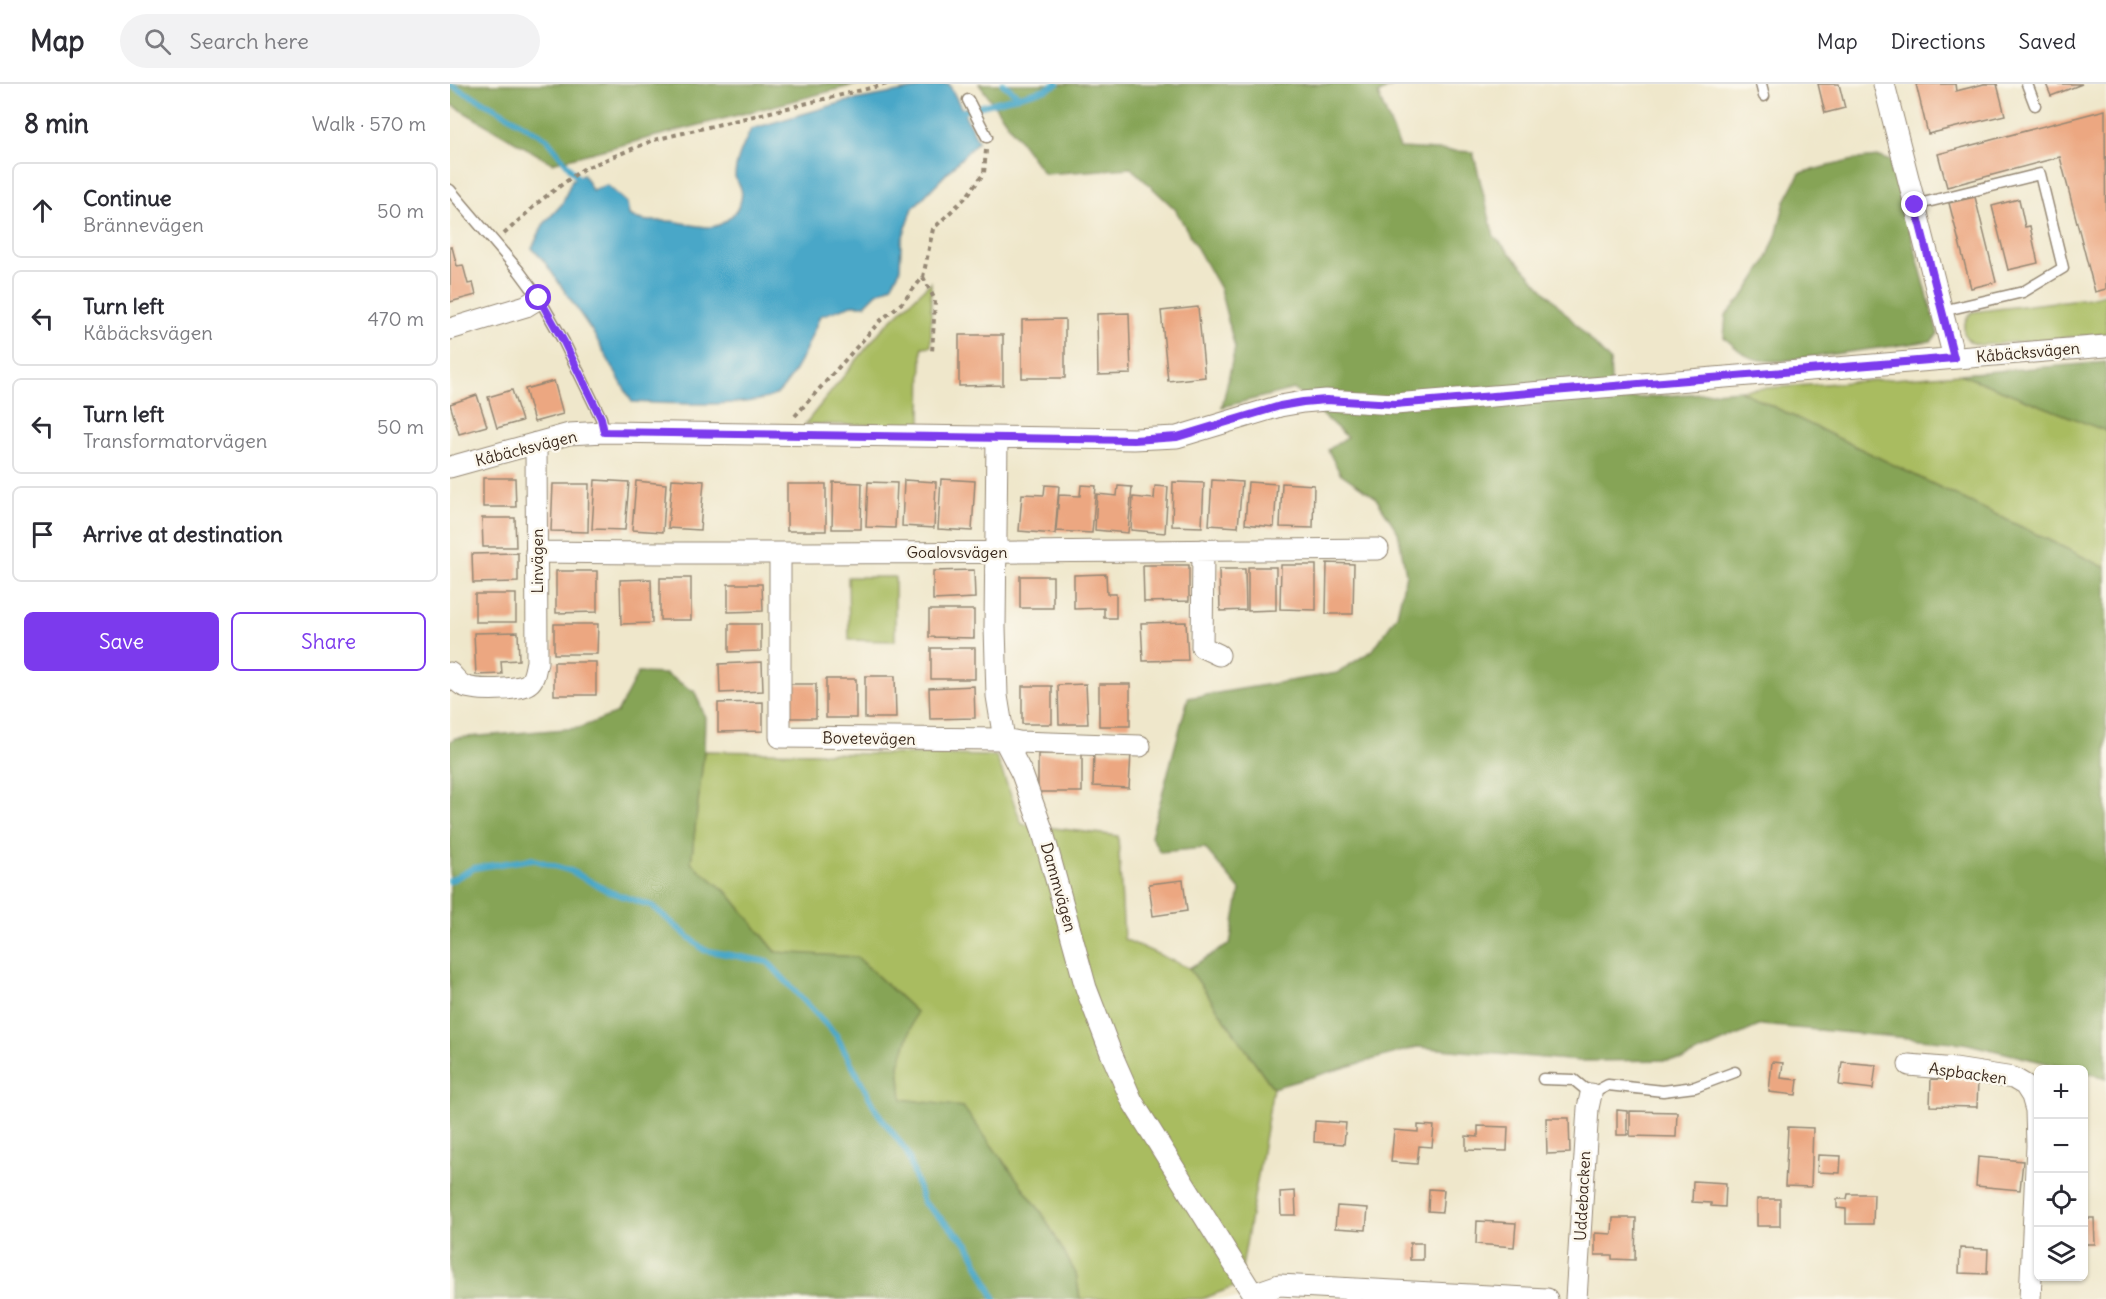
<!DOCTYPE html>
<html lang="en">
<head>
<meta charset="utf-8">
<style>
  :root { --surface:#fff; --page:#f2f2f3; --text:#2b2b33; --muted:#7c7c81; --line:#e1e1e2; --accent:#7c3aed }
  body { margin:0; font-family:Delius,sans-serif; background:var(--page); color:var(--text) }
  .controls { position:absolute; right:18px; bottom:18px; display:grid; overflow:hidden; border-radius:9px; box-shadow:0 2px 4px #0004 }
  .controls button { width:54px; height:54px; display:grid; place-items:center; padding:0; border:0; border-bottom:2px solid var(--line); background:var(--surface); color:var(--text); font:30px sans-serif }
  .stop { position:absolute; width:18px; height:18px; margin:-14px; border:4px solid #7c3aed; border-radius:50%; background:#fff }
  .stop.end { background:#7c3aed; border-color:#fff; box-shadow:0 2px 6px #0008 }
  .list { margin:0; padding:0; list-style:none }
  h2 { display:flex; justify-content:space-between; align-items:center; height:78px; margin:0; padding:0 24px; font-size:26px }
  h2 small { font-size:20px; font-weight:400; color:var(--muted) }
  .list li { display:grid; grid-template-columns:39px 1fr auto; gap:18px; align-items:center; box-sizing:border-box; height:96px; margin:0 12px 12px; padding:0 12px; border:2px solid var(--line); border-radius:9px }
  .list b { display:block; font-size:22px; white-space:nowrap }
  .list p { margin:0; font-size:20px; white-space:nowrap; color:var(--muted) }
  .list em { font-size:20px; font-style:normal; color:var(--muted) }
  .actions { display:flex; gap:12px; padding:18px 24px }
  .actions a { flex:1; padding:14px 0; border:2px solid var(--accent); border-radius:9px; text-align:center; font-size:21px; color:var(--accent) }
  .actions .main { background:var(--accent); color:#fff }
  .icon { flex:none; width:33px; height:33px; fill:none; stroke:currentColor; stroke-width:2; stroke-linecap:round; stroke-linejoin:round }
  .map { position:relative; flex:none; width:1656px; height:1215px; overflow:hidden }
  header { display:flex; align-items:center; gap:36px; box-sizing:border-box; height:84px; padding:0 30px; background:var(--surface); border-bottom:2px solid var(--line) }
  header strong { font-size:28px }
  nav { display:flex; gap:33px; margin-inline-start:auto; font-size:21px }
  .search { width:420px; height:54px; background:var(--page); display:flex; align-items:center; gap:15px; box-sizing:border-box; padding:0 21px; border-radius:33px; color:var(--muted); font-size:22px }
  main { display:flex }
  aside { flex:1; background:var(--surface) }
  .map>svg:first-child { display:block }
  .green { fill:#a9bc60; stroke:#72733f; stroke-width:1.5 }
  .forest { fill:#86a456; stroke:#60673a; stroke-width:1.5 }
  .water { fill:#4aa7c8; stroke:#426873; stroke-width:1.5 }
  .lines { fill:none; stroke-linecap:round; stroke-linejoin:round }
  .stream { stroke:#4aa7c8; stroke-width:6 }
  .building { fill:#eca781 }
  .service-casing { stroke:#958874; stroke-width:13 }
  .minor-casing { stroke:#958874; stroke-width:23 }
  .path { stroke:#958874; stroke-width:4; stroke-dasharray:4.5 4.5; stroke-linecap:butt }
  .service { stroke:#fff; stroke-width:10 }
  .minor { stroke:#fff; stroke-width:21 }
  .route { stroke:#7c3aed; stroke-width:8 }
  .labels { text-anchor:middle; stroke-width:5; stroke-linejoin:round; paint-order:stroke }
  .street-label { font-size:16px; fill:#3b2a1e; stroke:#fbf7ec }
</style>
</head>
<body>
<header>
<strong>Map</strong>
<div class="search"><svg class="icon" aria-label="search" viewBox="0 0 24 24"><circle cx="10" cy="10" r="6"/><path d="M15 15l6 6"/></svg>Search here</div>
<nav><a>Map</a><a>Directions</a><a>Saved</a></nav>
</header>
<main>
<aside>
<h2>8 min<small>Walk · 570 m</small></h2>
<ul class="list">
<li><svg class="icon" aria-label="ahead" viewBox="0 0 24 24"><path d="M12 20V5M6 11l6-6 6 6"/></svg><div><b>Continue</b><p>Brännevägen</p></div><em>50 m</em></li>
<li><svg class="icon" aria-label="left" viewBox="0 0 24 24"><path d="M17 20v-9H6M10 6l-5 5 5 5"/></svg><div><b>Turn left</b><p>Kåbäcksvägen</p></div><em>470 m</em></li>
<li><svg class="icon" aria-label="left" viewBox="0 0 24 24"><path d="M17 20v-9H6M10 6l-5 5 5 5"/></svg><div><b>Turn left</b><p>Transformatorvägen</p></div><em>50 m</em></li>
<li><svg class="icon" aria-label="arrive" viewBox="0 0 24 24"><path d="M6 21V4h12l-3 4 3 4H6"/></svg><div><b>Arrive at destination</b></div></li>
</ul>
<div class="actions"><a class="main">Save</a><a>Share</a></div>
</aside>
<div class="map">
<svg width="1656" height="1215" viewBox="0 0 1656 1215">
  <rect width="100%" height="100%" fill="#fbf7ec"/>
  <filter id="ink" filterUnits="userSpaceOnUse"><feTurbulence type="fractalNoise" baseFrequency=".0167" numOctaves="2"/><feDisplacementMap in="SourceGraphic" scale="12" xChannelSelector="R" yChannelSelector="G"/><feConvolveMatrix kernelMatrix="1 2 1 2 8 2 1 2 1" color-interpolation-filters="sRGB"/></filter>
  <filter id="wash" filterUnits="userSpaceOnUse"><feTurbulence type="fractalNoise" baseFrequency=".008" numOctaves="4" result="noise"/><feDisplacementMap in="SourceGraphic" scale="24" xChannelSelector="R" yChannelSelector="G"/><feGaussianBlur stdDeviation="1.35" result="paint"/><feColorMatrix in="noise" values="0 0 0 0 0 0 0 0 0 0 0 0 0 0 0 0 0 1.4 0 .05"/><feComposite in="paint" operator="in"/></filter>
  <g filter="url(#wash)">
    <rect width="100%" height="100%" fill="#efe7cb"/>
    <!-- green -->
    <path class="green" d="M 481,198 L 481,262 L 472,263 L 471,342 L 355,340 L 431,246 Z
      M 1656,210 L 1656,250 L 1532,261 C 1511,259 1509,242 1522,228 L 1639,214 Z
      M 1510,290 L 1656,347 L 1656,484 L 1289,306 Z
      M 398,493 L 445,493 L 445,557 L 399,556 Z
      M 254,667 L 546,672 L 572,740 L 668,752 L 674,855 L 739,884 L 823,1004 L 789,1201 L 752,1215 L 630,1215 L 626,1190 L 592,1129 L 565,1094 L 452,1015 L 449,981 L 466,928 L 407,873 L 327,869 L 278,809 L 241,779 Z"/>
    <!-- forest -->
    <path class="forest" d="M 0,0 L 408,0 L 102,79 L 0,20 Z
      M 529,0 L 946,0 L 928,10 L 950,64 L 1023,68 L 1044,152 L 1160,277 L 1162,316 L 1289,306 L 1656,484 L 1656,994 L 1634,988 L 1634,986 L 1621,985 L 1514,959 L 1311,941 L 1232,976 L 1129,977 L 967,963 L 823,1004 L 739,884 L 780,860 L 790,806 L 755,764 L 710,768 L 701,752 L 738,614 L 887,589 L 923,566 L 947,531 L 956,490 L 948,448 L 925,413 L 890,389 L 878,366 L 897,353 L 844,305 L 772,323 L 785,264 L 770,205 L 725,125 L 681,84 L 594,90 Z
      M 1429,73 L 1441,77 L 1488,250 L 1481,257 L 1331,277 C 1301,278 1295,273 1274,253 L 1276,231 L 1295,210 L 1315,179 L 1327,149 L 1335,117 L 1350,89 L 1408,75 Z
      M 1656,278 L 1656,347 L 1510,290 Z
      M 188,589 L 216,590 L 245,608 L 255,633 L 254,667 L 241,779 L 278,809 L 326,868 L 407,873 L 466,928 L 449,981 L 452,1015 L 513,1023 L 592,1129 L 626,1190 L 630,1215 L 0,1215 L 0,658 L 5,654 L 129,644 L 167,629 Z"/>
    <!-- water -->
    <path class="water" d="M 492,0 L 499,0 L 528,57 L 463,124 L 451,158 L 450,186 L 441,202 L 427,209 L 415,221 L 402,221 L 370,232 C 361,254 345,294 328,309 C 309,325 210,319 182,318 L 142,247 L 94,177 L 82,164 L 93,141 L 112,120 L 122,96 L 133,90 L 142,106 L 157,101 L 177,119 L 179,131 C 196,141 211,135 228,138 C 255,143 267,150 286,127 C 290,122 293,112 291,105 C 290,100 286,97 285,93 C 285,76 295,59 301,45 L 394,18 Z"/>
    <g class="lines">
      <!-- stream -->
      <path class="stream" d="M 471,0 L 472,4
        M 553,0 L 569,12
        M 0,1 L 42,22 L 97,55 L 127,93
        M 513,27 L 596,5 L 607,0
        M 0,797 L 24,784 L 82,775 L 121,787 L 160,808 L 202,822 L 254,866 L 318,878 L 386,951 L 428,1029 L 457,1068 L 473,1118 L 518,1160 L 545,1215"/>
    </g>
    <g id="blocks">
      <!-- building -->
      <path class="building" d="M 1368,0 L 1389,0 L 1395,24 L 1375,29 Z
        M 1466,0 L 1505,0 L 1506,7 L 1534,0 L 1547,0 L 1555,31 L 1478,50 Z
        M 1596,0 L 1632,0 L 1601,12 Z
        M 1655,26 L 1656,205 L 1645,208 L 1610,73 L 1497,103 L 1488,70 Z
        M 1525,113 L 1546,198 L 1521,204 L 1499,119 Z
        M 1569,115 L 1575,143 L 1580,142 L 1588,179 L 1558,186 L 1542,122 Z
        M 0,163 L 2,163 L 7,182 L 13,181 L 18,200 L 23,199 L 26,211 L 0,218 Z
        M 748,223 L 755,293 L 718,297 L 711,227 Z
        M 679,229 L 681,290 L 648,291 L 647,230 Z
        M 615,235 L 615,294 L 572,294 L 572,236 Z
        M 509,251 L 553,251 L 553,301 L 509,302 Z
        M 104,297 L 113,330 L 84,338 L 75,305 Z
        M 62,306 L 72,337 L 47,344 L 38,313 Z
        M 27,311 L 37,342 L 9,350 L 0,320 Z
        M 33,394 L 65,394 L 66,423 L 33,423 Z
        M 222,395 L 254,397 L 250,446 L 218,444 Z
        M 491,395 L 525,397 L 522,447 L 488,445 Z
        M 145,396 L 179,398 L 175,446 L 142,445 Z
        M 454,396 L 486,398 L 484,444 L 452,442 Z
        M 762,396 L 792,398 L 788,443 L 759,441 Z
        M 186,397 L 216,400 L 213,448 L 182,446 Z
        M 383,398 L 412,399 L 411,445 L 382,445 Z
        M 418,398 L 447,399 L 445,444 L 416,443 Z
        M 723,398 L 754,399 L 752,443 L 722,442 Z
        M 798,398 L 827,400 L 824,443 L 795,440 Z
        M 832,399 L 864,401 L 863,444 L 830,443 Z
        M 103,400 L 139,400 L 138,448 L 101,447 Z
        M 337,400 L 376,400 L 376,447 L 337,447 Z
        M 595,401 L 609,402 L 605,450 L 569,447 L 572,410 L 594,411 Z
        M 631,401 L 646,402 L 642,449 L 606,447 L 609,411 L 630,412 Z
        M 668,402 L 682,403 L 678,449 L 645,446 L 647,410 L 667,412 Z
        M 705,402 L 718,403 L 715,449 L 681,446 L 683,413 L 704,415 Z
        M 32,434 L 65,434 L 66,463 L 33,463 Z
        M 68,469 L 68,498 L 23,499 L 22,470 Z
        M 877,479 L 904,480 L 903,530 L 876,530 Z
        M 693,481 L 739,481 L 739,517 L 694,518 Z
        M 831,481 L 866,481 L 866,526 L 830,525 Z
        M 798,483 L 826,483 L 826,526 L 798,527 Z
        M 769,485 L 795,485 L 796,526 L 770,527 Z
        M 524,486 L 525,514 L 483,516 L 483,487 Z
        M 106,487 L 147,487 L 147,528 L 106,529 Z
        M 656,490 L 657,510 L 666,510 L 666,534 L 654,534 L 654,524 L 624,525 L 624,491 Z
        M 570,492 L 603,492 L 603,524 L 570,524 Z
        M 210,494 L 241,494 L 241,536 L 210,536 Z
        M 201,495 L 202,539 L 171,540 L 170,496 Z
        M 278,500 L 312,500 L 313,527 L 278,528 Z
        M 25,510 L 66,510 L 66,538 L 25,538 Z
        M 479,526 L 524,526 L 524,554 L 479,553 Z
        M 736,538 L 738,576 L 693,577 L 691,539 Z
        M 104,540 L 148,540 L 147,570 L 104,570 Z
        M 279,540 L 311,540 L 311,567 L 279,568 Z
        M 68,548 L 69,576 L 51,577 L 52,590 L 26,591 L 24,549 Z
        M 481,564 L 525,564 L 525,595 L 481,595 Z
        M 104,578 L 146,578 L 146,611 L 104,611 Z
        M 312,578 L 313,607 L 270,609 L 269,580 Z
        M 415,592 L 445,592 L 446,634 L 415,634 Z
        M 376,595 L 406,595 L 406,634 L 376,634 Z
        M 338,600 L 366,600 L 366,634 L 338,634 Z
        M 636,600 L 638,640 L 609,640 L 608,601 Z
        M 649,600 L 680,600 L 680,642 L 649,642 Z
        M 524,602 L 525,634 L 480,635 L 479,604 Z
        M 572,602 L 602,602 L 602,640 L 572,640 Z
        M 313,618 L 313,647 L 268,648 L 268,619 Z
        M 644,667 L 681,668 L 679,704 L 643,702 Z
        M 588,670 L 632,670 L 632,708 L 588,708 Z
        M 733,796 L 737,827 L 703,832 L 699,800 Z
        M 1322,978 L 1333,979 L 1331,994 L 1348,996 L 1346,1011 L 1319,1008 Z
        M 1392,978 L 1426,981 L 1423,1005 L 1389,1001 Z
        M 1481,995 L 1528,996 L 1527,1023 L 1480,1022 Z
        M 1167,1026 L 1177,1027 L 1177,1051 L 1167,1051 Z
        M 1180,1027 L 1227,1028 L 1226,1053 L 1180,1052 Z
        M 1096,1034 L 1119,1034 L 1120,1069 L 1097,1070 Z
        M 865,1037 L 896,1039 L 894,1060 L 864,1058 Z
        M 968,1041 L 984,1042 L 982,1063 L 969,1062 L 967,1080 L 941,1078 L 944,1046 L 968,1048 Z
        M 1028,1042 L 1058,1043 L 1057,1067 L 1016,1066 L 1016,1052 L 1028,1053 Z
        M 1338,1043 L 1363,1044 L 1361,1103 L 1335,1102 Z
        M 1368,1071 L 1391,1072 L 1390,1089 L 1367,1088 Z
        M 1528,1073 L 1573,1077 L 1570,1106 L 1526,1102 Z
        M 1243,1097 L 1276,1099 L 1275,1123 L 1261,1122 L 1261,1119 L 1242,1118 Z
        M 979,1105 L 994,1106 L 992,1128 L 978,1127 Z
        M 845,1107 L 846,1131 L 831,1131 L 830,1108 Z
        M 1398,1110 L 1424,1110 L 1423,1140 L 1396,1140 L 1396,1125 L 1387,1124 L 1387,1115 L 1397,1115 Z
        M 1307,1115 L 1330,1115 L 1330,1142 L 1307,1142 Z
        M 887,1122 L 918,1124 L 916,1146 L 885,1144 Z
        M 1163,1134 L 1186,1134 L 1185,1176 L 1162,1175 L 1162,1171 L 1145,1171 L 1145,1149 L 1162,1150 Z
        M 1634,1134 L 1644,1134 L 1645,1160 L 1634,1160 Z
        M 1027,1137 L 1066,1139 L 1064,1163 L 1026,1160 Z
        M 960,1159 L 973,1159 L 973,1176 L 960,1176 Z
        M 1510,1164 L 1538,1165 L 1537,1190 L 1509,1189 Z"/>
    </g>
  </g>
  <g filter="url(#ink)">
    <use href="#blocks" fill-opacity="0" stroke="#958874" stroke-width="1.5"/>
    <g class="lines">
      <!-- service casing -->
      <g class="service-casing">
        <path id="service" d="M 1311,0 L 1314,12
          M 1577,0 L 1585,21
          M 518,16 L 537,53
          M 0,106 L 69,187 L 89,214 L 114,258 L 151,334 L 154,348
          M 1465,121 L 1590,90 L 1613,184 L 1573,208 L 1492,227
          M 1093,995 L 1124,996 L 1141,1010 L 1158,1001 L 1213,1007 L 1245,1003 L 1285,988"/>
      </g>
      <!-- minor casing -->
      <g class="minor-casing">
        <path id="minor" d="M 1434,0 L 1504,274
          M 0,245 L 76,222 L 89,214
          M 547,354 L 545,543 L 547,612 L 554,655 L 572,690 L 592,745 L 636,904 L 661,969 L 682,1017 L 806,1215
          M 0,383 L 119,350 L 154,348 L 684,355 L 727,353 L 830,322 L 853,318 L 876,316 L 945,320 L 1656,262
          M 753,466 L 752,563 L 769,571
          M 86,468 C 367,471 647,467 928,465
          M 330,470 L 330,653 L 554,655 L 569,658 L 690,662
          M 0,589 C 4,593 9,600 14,602 C 25,607 70,607 79,599 C 85,594 85,585 87,578 L 86,359
          M 1459,981 L 1505,985 L 1563,994 L 1575,1001 L 1582,1012 L 1586,1026 L 1587,1062 L 1580,1215
          M 803,1210 L 829,1201 L 1097,1215
          M 1126,1215 L 1138,1024 L 1141,1010"/>
      </g>
      <!-- path -->
      <path class="path" d="M 54,150 L 91,116 L 133,85 L 204,56 L 437,0
        M 473,193 L 485,216 L 482,269
        M 345,332 L 430,237 L 453,218 L 473,193 L 483,145 L 517,112 L 534,89 L 536,66"/>
      <!-- service -->
      <use href="#service" class="service"/>
      <!-- minor -->
      <use href="#minor" class="minor"/>
    </g>
  </g>
  <g class="lines" filter="url(#ink)">
    <!-- route -->
    <path class="route" d="M 89,214 L 114,258 L 151,334 L 154,348 L 684,356 L 727,353 L 830,322 L 853,318 L 876,316 L 945,320 L 1504,274 L 1465,121"/>
  </g>
  <g class="labels">
    <!-- street labels -->
    <g class="street-label">
      <text transform="translate(1578 268) rotate(-5)" y="6">Kåbäcksvägen</text>
      <text transform="translate(76 364) rotate(-14)" y="6">Kåbäcksvägen</text>
      <text x="507" y="474">Goalovsvägen</text>
      <text transform="translate(87 477) rotate(-90)" y="6">Linvägen</text>
      <text transform="translate(419 654) rotate(1)" y="6">Bovetevägen</text>
      <text transform="translate(609 803) rotate(74)" y="6">Dammvägen</text>
      <text transform="translate(1518 989) rotate(8)" y="6">Aspbacken</text>
      <text transform="translate(1132 1112) rotate(-87)" y="6">Uddebacken</text>
    </g>
  </g>
</svg>
<div class="controls">
<button>+</button>
<button>−</button>
<button><svg class="icon" aria-label="locate" viewBox="0 0 24 24"><circle cx="12" cy="12" r="6"/><path d="M12 2v4M12 18v4M2 12h4M18 12h4"/></svg></button>
<button><svg class="icon" aria-label="layers" viewBox="0 0 24 24"><path d="M12 4l9 5-9 5-9-5zM3 14l9 5 9-5"/></svg></button>
</div>
<div class="stop" style="left:89px;top:214px"></div>
<div class="stop end" style="left:1465px;top:121px"></div>
</div>
</main>
</body>
</html>
